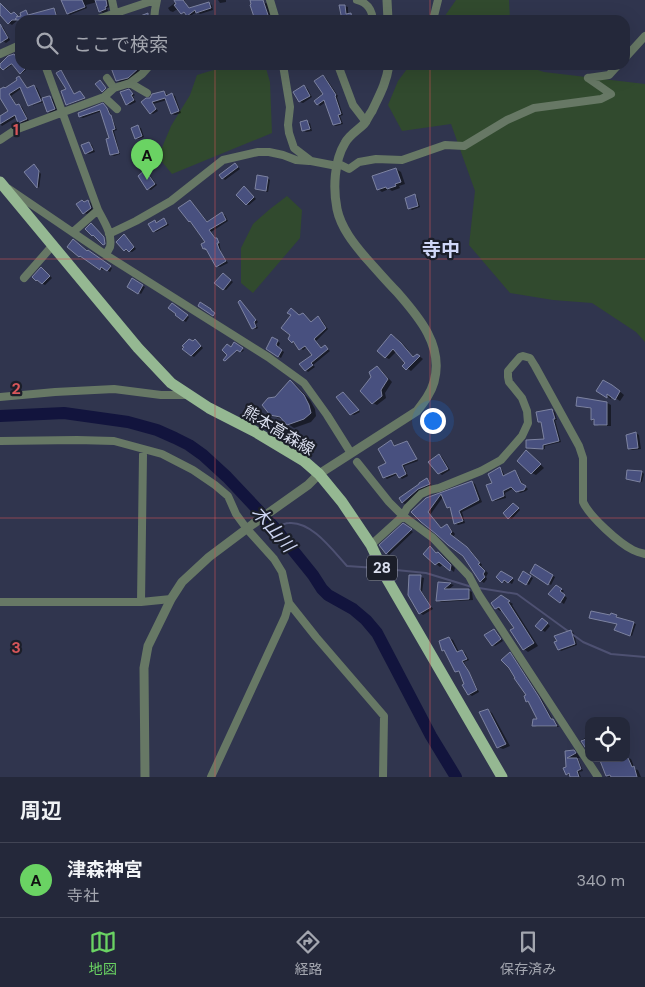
<!DOCTYPE html>
<html lang="ja">
<head>
<meta charset="utf-8">
<style>
  :root { --surface:#24283a; --page:#303445; --text:#f1f3f6; --muted:#a3a6af; --line:#414454; --accent:#6ad363 }
  body { margin:0; font-family:"DM Sans","Noto Sans JP",sans-serif; background:var(--page); color:var(--text) }
  .controls { position:absolute; right:15px; bottom:15px; display:grid; overflow:hidden; border-radius:10px; box-shadow:0 5px 20px #0002 }
  .controls button { width:45px; height:45px; display:grid; place-items:center; padding:0; border:0; border-bottom:1px solid var(--line); background:var(--surface); color:var(--text); font:25px sans-serif }
  .you { position:absolute; left:432px; top:420px; width:18px; height:18px; margin:-12px; border:4px solid #fff; border-radius:50%; background:#1a73e8; box-shadow:0 0 0 8px #1a73e833 }
  .badge { display:grid; place-items:center; width:32px; height:32px; border-radius:50%; background:var(--accent); color:#111; font-size:16px; font-weight:700 }
  .pin { position:absolute; translate:-50% -41px; filter:drop-shadow(0 1px 2px #0008) }
  .pin::after { content:''; position:absolute; top:26px; width:18px; height:15px; background:inherit; clip-path:polygon(0 0,100% 0,50% 100%) }
  .list { margin:0; padding:0; list-style:none }
  h2 { display:flex; justify-content:space-between; align-items:center; height:65px; margin:0; padding:0 20px; font-size:21px }
  h2 small { font-size:16px; font-weight:400; color:var(--muted) }
  .list li { display:grid; grid-template-columns:32px 1fr auto; gap:15px; align-items:center; box-sizing:border-box; height:75px; padding:0 20px; border-top:1px solid var(--line) }
  .list b { display:block; font-size:19px; white-space:nowrap }
  .list p { margin:0; font-size:16px; white-space:nowrap; color:var(--muted) }
  .list em { font-size:16px; font-style:normal; color:var(--muted) }
  .icon { flex:none; width:28px; height:28px; fill:none; stroke:currentColor; stroke-width:2; stroke-linecap:round; stroke-linejoin:round }
  .map { position:relative; flex:none; width:645px; height:777px; overflow:hidden }
  .search { position:absolute; background:var(--surface); box-shadow:0 5px 20px #0002; left:15px; right:15px; top:15px; height:55px; display:flex; align-items:center; gap:12px; box-sizing:border-box; padding:0 18px; border-radius:15px; color:var(--muted); font-size:19px }
  .sheet { height:140px; background:var(--surface) }
  nav { display:flex; justify-content:space-around; align-items:center; box-sizing:border-box; height:70px; border-top:1px solid var(--line); background:var(--surface); font-size:14px; color:var(--muted) }
  nav a { display:grid; justify-items:center; gap:2px }
  nav .on { color:var(--accent) }
  .map>svg:first-child { display:block }
  .green { fill:#314a2e }
  .shadow { fill:#0007 }
  .lines { fill:none; stroke-linecap:round; stroke-linejoin:round }
  .stream { stroke:#4e5172; stroke-width:2 }
  .river { stroke:#12143d; stroke-width:12 }
  .building { fill:#48507f; stroke:#7d83a1 }
  .minor { stroke:#677865; stroke-width:8 }
  .tertiary { stroke:#677865; stroke-width:9 }
  .primary { stroke:#95b892; stroke-width:11 }
  .grid { fill:none; stroke:#d7565a; stroke-width:1; stroke-opacity:0.55 }
  .labels { text-anchor:middle; stroke-width:4.5; stroke-linejoin:round; paint-order:stroke }
  .shield { fill:#1b1e29; stroke:#a1a5b4; stroke-width:1 }
  .shield-label { font-size:15px; font-weight:bold; fill:#dbdfef }
  .street-label { font-size:16px; fill:#dbdfef; stroke:#1b1e29 }
  .water-label { font-size:18px; font-style:italic; fill:#ced5f3; stroke:#1b1e29 }
  .quarter-label { font-size:19px; font-weight:bold; fill:#d0d7f7; stroke:#1b1e29 }
  .grid-label { font-size:16px; text-anchor:middle; font-weight:bold; fill:#d7565a; stroke:#1b1e29; stroke-width:4.5; stroke-linejoin:round; paint-order:stroke }
</style>
</head>
<body>
<div class="map">
<svg width="645" height="777" viewBox="0 0 645 777">
  <rect width="100%" height="100%" fill="#30354e"/>
  <!-- green -->
  <path class="green" d="M 456,0 L 509,0 L 510,20 L 442,20 Z
    M 222,65 L 265,65 L 270,82 L 272,133 L 172,174 L 158,157 L 171,126 L 190,95 L 197,75 L 220,68 Z
    M 410,65 L 523,65 L 544,72 L 645,84 L 645,342 L 636,332 L 592,303 L 553,300 L 510,293 L 469,245 L 475,191 L 451,124 L 402,131 L 388,105 L 398,81 Z
    M 287,196 L 302,210 L 300,238 L 253,293 L 241,283 L 241,248 L 253,224 L 270,209 Z"/>
  <!-- shadow -->
  <path class="shadow" d="M 62,0 L 109,0 L 110,7 L 107,8 L 108,11 L 103,13 L 100,11 L 97,2 L 86,5 L 87,8 L 70,15 L 68,14 Z
    M 179,0 L 184,0 L 186,3 L 173,12 L 170,11 L 168,8 Z
    M 218,0 L 226,0 L 226,2 L 220,3 Z
    M 263,2 L 268,4 L 272,20 L 256,20 Z
    M 209,3 L 212,5 L 213,10 L 200,14 L 197,12 L 190,16 L 185,11 Z
    M 0,4 L 12,15 L 17,15 L 20,18 L 12,25 L 9,23 L 0,14 Z
    M 345,6 L 348,7 L 348,15 L 353,16 L 354,20 L 343,20 Z
    M 54,9 L 56,11 L 58,19 L 25,20 L 26,12 L 30,16 Z
    M 0,26 L 3,27 L 10,40 L 6,43 L 3,41 L 0,36 Z
    M 14,55 L 20,61 L 20,65 L 23,65 L 26,70 L 22,73 L 13,64 L 5,70 L 4,69 Z
    M 111,65 L 141,65 L 143,68 L 131,79 L 120,82 L 117,81 Z
    M 312,65 L 321,65 L 315,68 Z
    M 61,71 L 75,95 L 80,92 L 85,99 L 68,105 L 67,104 L 68,89 Z
    M 323,77 L 326,78 L 338,96 L 337,97 L 343,115 L 340,116 L 343,124 L 336,126 L 334,125 L 326,102 L 320,106 L 318,104 L 325,95 Z
    M 19,78 L 21,79 L 28,89 L 34,86 L 37,88 L 42,99 L 29,104 L 22,88 L 11,96 L 17,106 L 19,105 L 22,107 L 29,121 L 22,123 L 19,122 L 17,117 L 2,126 L 0,124 L 0,117 L 10,111 L 0,96 L 0,91 L 6,89 L 19,81 Z
    M 304,87 L 307,88 L 312,97 L 303,103 L 300,102 L 295,92 Z
    M 129,90 L 135,95 L 133,96 L 136,102 L 130,105 L 127,104 Z
    M 164,92 L 167,94 L 168,96 L 172,94 L 175,96 L 181,113 L 175,115 L 172,114 L 167,100 L 153,104 L 158,111 L 153,114 L 150,113 L 151,99 Z
    M 49,97 L 53,99 L 57,110 L 50,113 L 48,111 L 44,102 L 31,106 L 48,99 Z
    M 105,106 L 109,110 L 117,130 L 114,131 L 120,154 L 114,156 L 111,154 L 110,139 L 102,111 L 83,118 L 80,117 Z
    M 307,122 L 310,123 L 312,131 L 306,132 L 303,130 Z
    M 138,127 L 141,128 L 144,137 L 139,139 L 136,138 Z
    M 89,143 L 92,145 L 95,152 L 89,154 L 86,153 Z
    M 237,166 L 240,169 L 225,180 L 223,178 Z
    M 36,168 L 41,174 L 39,188 L 26,172 Z
    M 396,169 L 401,172 L 405,184 L 399,186 L 400,188 L 392,191 L 389,189 L 382,192 L 378,189 Z
    M 145,171 L 148,173 L 157,185 L 151,190 L 148,189 Z
    M 267,178 L 270,180 L 268,192 L 256,189 Z
    M 245,188 L 256,199 L 249,205 L 246,204 Z
    M 415,196 L 417,197 L 420,207 L 412,210 L 409,208 Z
    M 88,201 L 91,203 L 93,210 L 87,214 L 84,213 L 85,203 Z
    M 192,203 L 208,222 L 222,214 L 225,215 L 228,221 L 211,232 L 216,239 L 219,241 L 221,252 L 228,263 L 220,267 L 217,266 L 206,249 L 204,248 L 207,243 L 193,223 L 190,221 L 180,209 Z
    M 164,220 L 166,221 L 169,225 L 156,232 L 154,231 L 155,221 L 158,223 Z
    M 126,237 L 136,249 L 132,252 L 125,250 Z
    M 88,252 L 91,253 L 112,268 L 110,272 L 104,268 L 103,270 L 100,269 Z
    M 44,270 L 52,278 L 45,285 L 37,280 Z
    M 226,276 L 233,282 L 226,290 L 224,289 Z
    M 133,280 L 145,287 L 141,294 L 129,286 Z
    M 242,303 L 258,322 L 256,324 L 258,328 L 256,329 L 253,328 Z
    M 175,306 L 189,317 L 186,322 L 176,315 Z
    M 300,316 L 311,323 L 318,318 L 321,319 L 328,329 L 316,341 L 322,349 L 325,347 L 330,351 L 313,365 L 315,367 L 308,372 L 306,370 L 314,355 L 307,347 L 303,350 L 292,342 Z
    M 395,337 L 405,346 L 414,358 L 418,355 L 423,359 L 411,371 L 404,366 L 407,363 L 397,351 L 389,359 L 385,357 Z
    M 273,338 L 280,343 L 278,348 L 284,352 L 281,358 L 267,349 Z
    M 196,341 L 203,348 L 194,357 L 191,355 L 193,343 Z
    M 241,348 L 244,350 L 242,352 L 239,350 L 227,361 Z
    M 377,367 L 381,370 L 392,382 L 385,393 L 386,398 L 377,405 L 373,403 L 373,377 Z
    M 290,381 L 296,385 L 310,400 L 315,409 L 316,416 L 311,422 L 294,428 L 288,424 L 283,419 L 278,418 L 271,414 L 275,398 Z
    M 617,389 L 624,395 L 620,401 L 611,395 L 611,399 L 598,390 Z
    M 343,393 L 346,395 L 360,412 L 354,415 L 351,414 Z
    M 607,403 L 611,405 L 611,426 L 599,426 L 596,424 L 596,422 L 592,420 L 593,409 L 581,407 L 577,405 Z
    M 552,410 L 555,412 L 557,420 L 555,420 L 561,442 L 545,446 L 545,449 L 530,449 L 527,447 L 546,440 L 542,423 L 539,422 Z
    M 636,433 L 639,435 L 641,449 L 632,450 L 629,449 Z
    M 391,442 L 393,443 L 396,447 L 406,442 L 409,444 L 418,461 L 404,466 L 408,476 L 402,479 L 400,477 L 398,474 L 387,479 L 384,477 L 388,464 Z
    M 530,454 L 544,468 L 536,475 L 532,473 Z
    M 439,455 L 442,457 L 450,470 L 442,475 L 439,473 L 430,462 Z
    M 500,469 L 502,470 L 505,476 L 515,471 L 517,473 L 524,486 L 528,489 L 526,491 L 520,493 L 514,488 L 505,493 L 506,498 L 495,501 L 493,500 L 493,483 Z
    M 642,472 L 644,474 L 642,482 L 630,480 Z
    M 427,480 L 429,481 L 432,486 L 421,490 L 405,504 L 403,503 L 400,499 Z
    M 472,482 L 475,484 L 482,502 L 462,512 L 465,523 L 458,525 L 455,523 L 451,509 L 448,507 L 443,497 L 430,515 L 442,529 L 447,526 L 450,528 L 455,534 L 453,537 L 471,551 L 482,565 L 481,566 L 488,573 L 486,577 L 487,579 L 484,583 L 481,581 L 464,556 L 422,521 L 427,499 Z
    M 516,506 L 520,510 L 512,519 L 509,518 Z
    M 404,525 L 413,532 L 389,555 L 387,553 Z
    M 430,548 L 438,554 L 438,553 L 443,556 L 455,568 L 454,572 L 444,564 L 440,567 L 436,564 Z
    M 536,566 L 555,577 L 551,585 L 532,573 Z
    M 502,572 L 514,580 L 512,584 L 507,581 L 506,583 L 498,577 Z
    M 523,572 L 533,578 L 529,585 L 520,580 Z
    M 411,576 L 421,577 L 424,578 L 422,592 L 433,609 L 423,615 L 420,613 Z
    M 439,584 L 451,584 L 454,585 L 448,590 L 468,590 L 472,592 L 473,600 L 441,602 L 438,600 Z
    M 556,586 L 564,591 L 562,593 L 567,598 L 564,604 L 550,594 Z
    M 501,597 L 513,604 L 512,605 L 538,646 L 528,652 L 524,649 L 516,628 L 502,610 L 500,611 L 496,608 Z
    M 616,616 L 618,617 L 618,619 L 636,624 L 632,636 L 618,631 L 618,624 L 591,618 Z
    M 545,621 L 550,626 L 545,632 L 537,626 Z
    M 494,630 L 497,632 L 503,641 L 495,646 L 493,645 Z
    M 571,631 L 574,633 L 577,645 L 561,651 L 559,649 Z
    M 449,638 L 453,640 L 459,652 L 462,651 L 465,653 L 469,660 L 464,662 L 479,692 L 472,696 L 469,694 L 461,672 L 456,671 L 446,652 L 443,650 Z
    M 510,654 L 513,656 L 542,700 L 553,720 L 556,722 L 559,727 L 537,727 L 533,725 L 539,720 L 530,703 L 527,701 L 528,695 Z
    M 488,710 L 492,713 L 510,746 L 503,749 L 498,747 Z
    M 589,735 L 589,748 L 586,747 L 582,740 Z
    M 566,752 L 574,752 L 577,753 L 580,758 L 578,758 L 583,771 L 579,772 L 581,777 L 572,777 L 571,775 L 569,775 L 567,774 Z
    M 626,757 L 631,759 L 635,769 L 638,770 L 641,777 L 609,777 L 607,776 L 626,758 Z"/>
  <g class="lines">
    <!-- stream -->
    <path class="stream" d="M 275,528 C 279,526 285,523 289,523 C 312,521 333,551 347,566 L 376,568
      M 386,569 L 426,573 L 472,587
      M 479,588 L 517,594 L 583,642 L 611,654 L 645,657"/>
    <!-- river -->
    <path class="river" d="M 0,416 L 64,413 L 128,422 L 157,430 L 175,438 L 189,445 L 203,455 L 227,477 L 275,528 L 313,575 L 322,589 L 328,595 L 353,609 L 366,620 L 377,633 L 431,736 L 456,777"/>
  </g>
  <!-- building -->
  <path class="building" d="M 61,0 L 82,0 L 85,7 L 67,14 Z
    M 95,0 L 106,0 L 107,6 L 105,7 L 106,9 L 99,12 Z
    M 174,0 L 183,0 L 189,8 L 209,2 L 211,8 L 196,13 L 195,10 L 187,16 L 184,12 L 181,14 L 174,5 L 176,4 Z
    M 250,0 L 263,0 L 269,18 L 262,20 L 255,20 L 250,5 L 251,4 Z
    M 0,3 L 11,14 L 14,12 L 18,16 L 16,17 L 21,16 L 20,13 L 26,10 L 28,15 L 54,8 L 57,18 L 51,20 L 16,20 L 16,18 L 15,19 L 16,20 L 12,20 L 8,24 L 0,15 Z
    M 339,5 L 345,5 L 346,14 L 351,13 L 352,20 L 342,20 Z
    M 148,13 L 148,20 L 130,20 Z
    M 0,24 L 8,38 L 0,43 Z
    M 14,54 L 20,62 L 20,65 L 23,65 L 25,69 L 20,74 L 12,64 L 11,64 L 3,70 L 0,67 L 0,64 L 8,56 Z
    M 110,65 L 140,65 L 141,66 L 128,78 L 116,81 Z
    M 61,70 L 74,94 L 80,91 L 85,98 L 66,105 L 61,91 L 66,89 L 56,73 Z
    M 323,75 L 336,95 L 335,96 L 341,114 L 338,115 L 341,123 L 333,125 L 324,100 L 317,105 L 314,101 L 323,94 L 314,81 Z
    M 19,76 L 27,88 L 34,85 L 41,101 L 28,106 L 20,87 L 9,94 L 16,105 L 19,104 L 27,119 L 18,123 L 15,115 L 0,124 L 0,116 L 8,111 L 0,98 L 0,89 L 4,87 L 5,88 L 17,80 L 16,78 Z
    M 100,80 L 106,88 L 102,92 L 95,84 Z
    M 304,85 L 310,96 L 299,102 L 293,92 Z
    M 129,89 L 133,94 L 131,95 L 134,100 L 126,105 L 120,92 Z
    M 164,91 L 166,96 L 172,93 L 179,111 L 171,114 L 165,98 L 152,102 L 156,109 L 150,114 L 141,102 L 146,98 L 150,98 L 152,94 Z
    M 49,96 L 50,96 L 55,109 L 47,112 L 42,98 Z
    M 103,103 L 107,108 L 110,115 L 111,115 L 115,129 L 112,130 L 119,153 L 110,155 L 106,139 L 109,138 L 100,110 L 79,117 L 78,113 Z
    M 307,120 L 310,129 L 302,131 L 300,122 Z
    M 138,125 L 142,136 L 135,139 L 131,128 Z
    M 89,142 L 93,150 L 85,154 L 81,145 Z
    M 235,163 L 238,167 L 222,179 L 219,175 Z
    M 34,164 L 39,171 L 37,188 L 24,172 Z
    M 396,168 L 401,182 L 395,184 L 396,186 L 387,189 L 386,187 L 377,190 L 372,176 Z
    M 145,170 L 155,184 L 147,190 L 138,176 Z
    M 257,175 L 268,177 L 266,191 L 255,189 Z
    M 244,186 L 254,197 L 246,205 L 236,195 Z
    M 415,194 L 418,206 L 408,209 L 405,198 Z
    M 82,200 L 84,202 L 88,200 L 91,208 L 83,214 L 76,204 Z
    M 190,200 L 207,222 L 222,212 L 226,220 L 209,230 L 215,238 L 217,238 L 219,243 L 217,243 L 219,249 L 226,261 L 216,267 L 206,249 L 205,250 L 205,248 L 203,249 L 201,244 L 205,242 L 190,221 L 189,222 L 178,208 Z
    M 164,218 L 167,224 L 153,232 L 148,224 L 155,220 L 156,223 Z
    M 91,223 L 104,237 L 105,244 L 103,245 L 93,235 L 92,236 L 85,229 Z
    M 124,234 L 134,247 L 129,252 L 126,249 L 124,251 L 116,242 Z
    M 73,239 L 87,251 L 88,250 L 111,266 L 107,271 L 101,267 L 100,270 L 80,256 L 79,257 L 67,247 Z
    M 41,267 L 50,276 L 42,284 L 37,280 L 36,281 L 32,277 Z
    M 223,273 L 231,280 L 223,290 L 214,283 Z
    M 132,278 L 143,285 L 138,294 L 127,287 Z
    M 240,300 L 256,320 L 254,322 L 256,327 L 252,329 L 238,302 Z
    M 200,302 L 211,309 L 211,310 L 215,313 L 213,316 L 198,306 Z
    M 172,303 L 188,315 L 183,321 L 175,315 L 176,314 L 168,308 Z
    M 291,308 L 299,315 L 303,313 L 311,322 L 318,316 L 326,328 L 314,339 L 321,348 L 325,345 L 328,349 L 311,363 L 313,365 L 305,371 L 299,364 L 312,355 L 305,346 L 299,350 L 293,341 L 292,343 L 288,339 L 290,335 L 281,328 L 291,315 L 287,313 Z
    M 391,334 L 401,343 L 413,357 L 417,354 L 420,356 L 406,370 L 402,366 L 405,363 L 393,349 L 385,358 L 377,351 Z
    M 272,337 L 278,340 L 276,345 L 282,350 L 278,357 L 266,349 Z
    M 189,339 L 193,341 L 195,339 L 201,346 L 191,356 L 182,349 L 184,347 L 182,346 Z
    M 234,342 L 243,348 L 240,352 L 237,350 L 225,361 L 223,360 L 227,355 L 222,350 L 227,344 L 231,347 Z
    M 377,366 L 388,379 L 381,390 L 382,396 L 372,404 L 360,391 L 371,377 L 369,372 Z
    M 290,380 L 304,395 L 309,405 L 311,413 L 304,419 L 287,425 L 280,417 L 270,415 L 262,405 L 268,398 L 275,397 Z
    M 603,380 L 612,385 L 620,391 L 615,400 L 607,394 L 607,398 L 596,391 Z
    M 343,392 L 359,410 L 350,415 L 336,397 Z
    M 577,397 L 607,402 L 607,425 L 594,425 L 594,419 L 591,420 L 591,408 L 576,406 Z
    M 552,409 L 555,419 L 553,419 L 559,441 L 543,445 L 543,449 L 526,448 L 526,440 L 544,439 L 541,422 L 538,422 L 536,412 Z
    M 636,432 L 638,448 L 628,449 L 626,435 Z
    M 391,440 L 394,446 L 407,441 L 417,459 L 402,465 L 406,474 L 399,478 L 396,473 L 383,478 L 378,467 L 386,463 L 378,449 Z
    M 526,450 L 541,464 L 531,474 L 517,461 Z
    M 439,454 L 448,469 L 438,474 L 428,462 Z
    M 500,467 L 503,476 L 515,470 L 521,483 L 526,486 L 524,490 L 516,492 L 511,487 L 503,491 L 504,496 L 492,501 L 486,485 L 492,483 L 488,474 Z
    M 627,470 L 642,471 L 640,482 L 626,479 Z
    M 427,478 L 430,484 L 418,489 L 402,503 L 399,498 L 419,484 L 419,483 Z
    M 472,481 L 479,500 L 459,511 L 463,521 L 454,524 L 450,507 L 447,508 L 441,494 L 428,512 L 441,528 L 447,524 L 452,532 L 450,534 L 467,547 L 480,563 L 478,564 L 485,571 L 483,574 L 485,577 L 480,582 L 463,556 L 448,545 L 436,534 L 421,522 L 411,512 L 426,498 Z
    M 513,503 L 519,508 L 508,519 L 503,513 Z
    M 403,523 L 412,529 L 386,554 L 379,545 Z
    M 430,546 L 436,553 L 438,552 L 451,565 L 450,571 L 439,562 L 435,565 L 423,554 Z
    M 535,564 L 553,575 L 548,585 L 530,573 Z
    M 501,571 L 513,578 L 508,583 L 504,580 L 502,583 L 496,577 Z
    M 523,571 L 531,576 L 526,585 L 518,580 Z
    M 409,575 L 421,575 L 420,590 L 431,607 L 419,614 L 408,595 Z
    M 438,582 L 451,583 L 444,589 L 469,589 L 469,599 L 436,601 Z
    M 556,585 L 562,589 L 560,591 L 565,595 L 560,603 L 548,594 Z
    M 501,595 L 510,601 L 508,602 L 534,643 L 523,650 L 510,630 L 514,628 L 499,607 L 495,609 L 491,603 Z
    M 591,611 L 610,615 L 611,613 L 617,615 L 616,617 L 634,622 L 630,636 L 614,630 L 617,624 L 589,618 Z
    M 542,618 L 548,623 L 541,631 L 535,626 Z
    M 494,629 L 501,639 L 492,646 L 484,635 Z
    M 571,630 L 575,644 L 558,650 L 554,642 L 557,641 L 554,636 Z
    M 449,637 L 457,652 L 462,650 L 467,659 L 462,661 L 469,672 L 477,690 L 468,695 L 462,685 L 464,684 L 459,671 L 455,672 L 444,650 L 442,651 L 439,641 Z
    M 510,652 L 539,697 L 551,719 L 553,719 L 557,726 L 532,726 L 533,719 L 537,719 L 528,701 L 526,702 L 524,696 L 526,695 L 514,678 L 515,678 L 509,668 L 501,660 Z
    M 488,709 L 506,744 L 497,748 L 479,712 Z
    M 589,738 L 589,753 L 581,741 Z
    M 574,750 L 576,753 L 567,758 L 577,758 L 581,769 L 577,771 L 579,777 L 570,777 L 569,773 L 566,775 L 563,768 L 566,767 L 565,751 Z
    M 599,758 L 628,758 L 632,767 L 634,766 L 637,777 L 611,777 L 610,775 L 606,776 Z"/>
  <g class="lines">
    <!-- minor -->
    <path class="minor" d="M 112,0 L 115,14
      M 270,0 L 276,20
      M 357,0 C 368,3 372,10 373,20
      M 95,20 L 155,0
      M 154,20 L 155,10 L 157,0
      M 433,20 L 438,0
      M 0,54 L 20,45
      M 625,58 L 645,36
      M 45,65 L 98,210 L 73,232
      M 283,65 L 290,107 L 288,125 L 289,133 L 294,148 L 311,161 L 337,166 L 341,165 L 349,169 L 359,162 L 376,159 L 402,160 L 445,145 L 464,146 L 507,120 L 534,108 L 601,99 L 611,94 L 588,78
      M 338,65 L 353,105 L 366,122
      M 107,78 L 114,88
      M 588,78 L 609,75 L 618,65
      M 130,83 L 147,93
      M 104,97 L 117,109
      M 0,140 L 15,130 L 104,97 L 114,88 L 130,83 L 142,74 L 150,65
      M 9,189 L 106,255 L 268,357 L 304,383 L 327,415 L 349,450
      M 98,210 C 103,220 113,234 110,247 C 109,249 107,252 106,255
      M 109,234 L 136,221 L 171,201 L 223,160 L 258,152 L 269,152 L 283,155 L 296,160 L 309,161
      M 24,278 L 53,245
      M 0,397 L 55,392 L 114,389 L 161,395 L 187,395
      M 0,441 L 77,440 L 114,441 L 162,454 L 193,470 L 215,485 L 228,496 L 236,514 L 247,529 L 274,559 L 282,572 L 289,603 L 316,637 L 384,716 L 383,777
      M 357,462 L 389,502 L 403,516 L 433,538 L 469,576 L 479,595 L 598,777
      M 371,545 L 403,516 L 407,508 L 421,494 L 430,490 L 439,488 L 481,471 L 501,460 L 522,436 L 528,423 L 527,411 L 522,398 L 509,382 L 508,377 L 508,371 L 520,357 L 523,356 L 530,358 L 535,366 L 579,446 L 583,458 L 583,502 C 590,517 619,543 633,550 C 637,552 641,553 645,554
      M 0,602 L 141,602 L 171,599
      M 141,602 L 143,455
      M 211,777 L 285,617 L 289,603"/>
    <!-- tertiary -->
    <path class="tertiary" d="M 387,0 L 388,20
      M 145,777 L 144,668 L 148,646 L 171,599 L 182,582 L 209,557 L 253,524 L 308,485 L 319,474 L 417,411 C 424,402 431,393 434,382 C 444,346 419,317 397,292 C 386,281 376,269 366,258 C 354,244 341,228 337,209 C 333,189 334,161 345,143 C 349,135 358,130 364,124 C 367,120 369,115 372,111 C 380,94 386,84 389,65"/>
    <!-- primary -->
    <path class="primary" d="M 0,182 L 138,348 L 171,383 L 209,408 L 254,431 L 304,461 L 319,474 L 342,502 L 371,545 L 387,579 L 502,777"/>
  </g>
  <!-- grid -->
  <path class="grid" d="M 215,0 L 215,20M 430,0 L 430,20M 215,65 L 215,777M 430,65 L 430,777M 0,259 L 645,259M 0,518 L 645,518"/>
  <g class="labels">
    <!-- shield labels -->
    <rect class="shield" x="367" y="555.5" width="30" height="25" rx="4"/>
    <g class="shield-label">
      <text x="382" y="573">28</text>
    </g>
    <!-- street labels -->
    <g class="street-label">
      <text transform="translate(279 430) rotate(31)" y="6">熊本高森線</text>
    </g>
    <!-- water labels -->
    <g class="water-label">
      <text transform="translate(273 529) rotate(49)" y="6">木山川</text>
    </g>
    <!-- quarter labels -->
    <g class="quarter-label">
      <text x="441" y="256">寺中</text>
    </g>
  </g>
  <g class="grid-label">
    <text x="16" y="135">1</text>
    <text x="16" y="394">2</text>
    <text x="16" y="653">3</text>
  </g>
</svg>
<div class="controls">
<button><svg class="icon" aria-label="locate" viewBox="0 0 24 24"><circle cx="12" cy="12" r="6"/><path d="M12 2v4M12 18v4M2 12h4M18 12h4"/></svg></button>
</div>
<div class="you"></div>
<div class="pin badge" style="left:147px;top:180px">A</div>
<div class="search"><svg class="icon" aria-label="search" viewBox="0 0 24 24"><circle cx="10" cy="10" r="6"/><path d="M15 15l6 6"/></svg>ここで検索</div>
</div>
<section class="sheet">
<h2>周辺<small></small></h2>
<ul class="list">
<li><span class="badge">A</span><div><b>津森神宮</b><p>寺社</p></div><em>340 m</em></li>
</ul>
</section>
<nav>
<a class="on"><svg class="icon" aria-label="map" viewBox="0 0 24 24"><path d="M3 6l6-2 6 2 6-2v14l-6 2-6-2-6 2zM9 4v14M15 6v14"/></svg>地図</a>
<a><svg class="icon" aria-label="directions" viewBox="0 0 24 24"><path d="M12 3l9 9-9 9-9-9zM9 14v-3h6M13 9l2 2-2 2"/></svg>経路</a>
<a><svg class="icon" aria-label="saved" viewBox="0 0 24 24"><path d="M7 4h10v16l-5-4-5 4z"/></svg>保存済み</a>
</nav>
</body>
</html>
